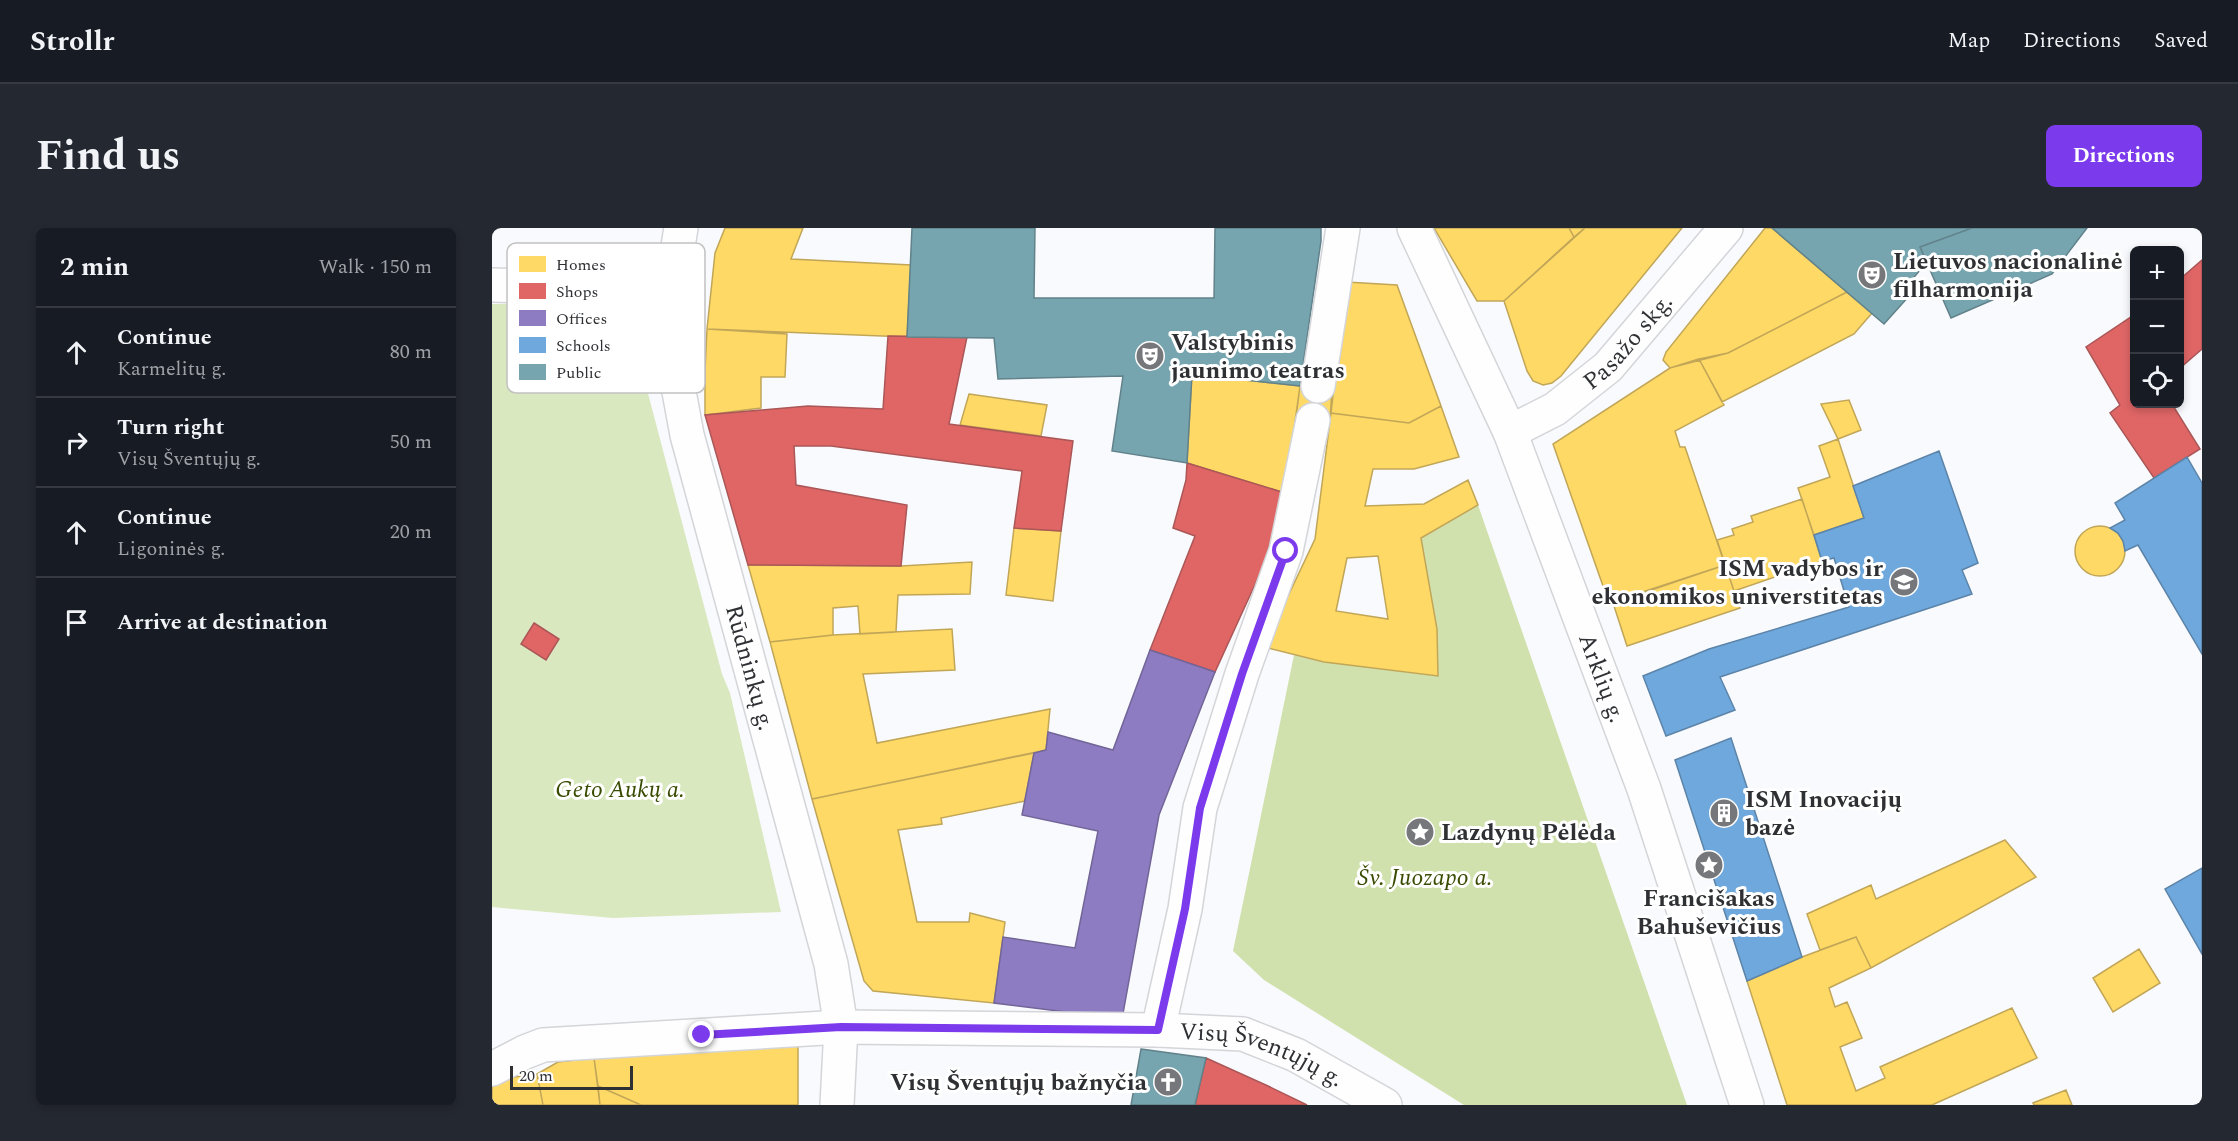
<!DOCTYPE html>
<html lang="en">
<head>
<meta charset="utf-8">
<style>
  :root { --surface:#171b24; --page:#242831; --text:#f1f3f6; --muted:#9ea1a6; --line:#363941; --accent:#7c3aed }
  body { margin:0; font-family:Spectral,serif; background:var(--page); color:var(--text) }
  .controls { position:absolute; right:18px; top:18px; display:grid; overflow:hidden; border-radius:9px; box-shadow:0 3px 9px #0003 }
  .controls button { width:54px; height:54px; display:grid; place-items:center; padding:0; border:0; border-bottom:2px solid var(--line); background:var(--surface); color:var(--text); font:30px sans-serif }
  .scale { position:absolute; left:18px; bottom:15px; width:123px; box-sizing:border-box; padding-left:6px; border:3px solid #2f3033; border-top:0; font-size:16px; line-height:21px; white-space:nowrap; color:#2f3033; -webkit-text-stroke:4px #fff; paint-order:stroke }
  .stop { position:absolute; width:18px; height:18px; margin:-14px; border:4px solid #7c3aed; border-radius:50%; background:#fff }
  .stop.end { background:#7c3aed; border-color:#fff; box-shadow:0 2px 6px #0008 }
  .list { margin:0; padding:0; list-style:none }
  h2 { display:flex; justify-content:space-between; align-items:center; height:78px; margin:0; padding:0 24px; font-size:26px }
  h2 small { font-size:20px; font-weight:400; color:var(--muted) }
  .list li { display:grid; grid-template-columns:39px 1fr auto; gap:18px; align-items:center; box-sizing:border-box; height:90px; padding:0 24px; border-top:2px solid var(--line) }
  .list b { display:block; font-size:22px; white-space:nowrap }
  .list p { margin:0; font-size:20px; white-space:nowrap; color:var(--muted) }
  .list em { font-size:20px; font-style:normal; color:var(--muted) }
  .icon { flex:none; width:33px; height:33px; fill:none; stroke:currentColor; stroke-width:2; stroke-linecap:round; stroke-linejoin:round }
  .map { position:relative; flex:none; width:1710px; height:877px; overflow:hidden; border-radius:9px }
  header { display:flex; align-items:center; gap:36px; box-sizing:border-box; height:84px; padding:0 30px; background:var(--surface); border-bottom:2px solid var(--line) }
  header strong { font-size:28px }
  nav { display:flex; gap:33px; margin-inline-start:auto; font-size:21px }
  .intro { display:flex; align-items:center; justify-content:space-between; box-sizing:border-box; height:144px; padding:0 36px }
  h1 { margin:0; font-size:42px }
  .button { padding:15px 27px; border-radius:9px; background:var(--accent); color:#fff; font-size:21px; font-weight:700 }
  main { display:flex; gap:36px; padding:0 36px }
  aside { flex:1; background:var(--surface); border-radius:9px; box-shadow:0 3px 9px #0003 }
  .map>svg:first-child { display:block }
  .green { fill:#dae8c0 }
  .forest { fill:#d0e1ae }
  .homes { fill:#ffd966; stroke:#c1a657; stroke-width:1.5; fill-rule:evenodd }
  .shops { fill:#e06666; stroke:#ab5657; stroke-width:1.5 }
  .offices { fill:#8e7cc3; stroke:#726598; stroke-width:1.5 }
  .schools { fill:#6fa8dc; stroke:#5c84a9; stroke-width:1.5 }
  .public { fill:#76a5af; stroke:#61828a; stroke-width:1.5 }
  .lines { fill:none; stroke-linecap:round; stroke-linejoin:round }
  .minor-casing { stroke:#d4d5d8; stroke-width:36 }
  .minor { stroke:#fefeff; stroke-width:33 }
  .route { stroke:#7c3aed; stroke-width:8 }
  .labels { text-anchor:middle; stroke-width:6; stroke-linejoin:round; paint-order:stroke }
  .poi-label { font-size:24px; font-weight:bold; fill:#2f3033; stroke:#fff; text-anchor:start }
  .street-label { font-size:24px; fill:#2f3033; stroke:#fff }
  .park-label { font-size:24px; font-style:italic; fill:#394b01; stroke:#fff }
  .key { fill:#fff; stroke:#c1c1c2; stroke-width:1.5 }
  .key-label { font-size:16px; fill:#2f3033 }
</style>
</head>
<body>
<header>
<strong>Strollr</strong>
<nav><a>Map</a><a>Directions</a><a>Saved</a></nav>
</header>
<div class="intro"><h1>Find us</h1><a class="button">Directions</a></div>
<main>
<aside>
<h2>2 min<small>Walk · 150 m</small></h2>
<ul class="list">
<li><svg class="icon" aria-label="ahead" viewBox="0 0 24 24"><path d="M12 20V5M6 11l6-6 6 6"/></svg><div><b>Continue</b><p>Karmelitų g.</p></div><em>80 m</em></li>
<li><svg class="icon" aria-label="right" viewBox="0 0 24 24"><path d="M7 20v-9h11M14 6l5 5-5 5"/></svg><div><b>Turn right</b><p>Visų Šventųjų g.</p></div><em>50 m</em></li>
<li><svg class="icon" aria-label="ahead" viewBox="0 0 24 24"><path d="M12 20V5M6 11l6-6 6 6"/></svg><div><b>Continue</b><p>Ligoninės g.</p></div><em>20 m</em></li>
<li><svg class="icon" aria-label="arrive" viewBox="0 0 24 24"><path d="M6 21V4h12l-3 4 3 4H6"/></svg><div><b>Arrive at destination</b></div></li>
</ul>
</aside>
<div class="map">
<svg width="1710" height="877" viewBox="0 0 1710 877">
  <rect width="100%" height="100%" fill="#f9fafd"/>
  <!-- green -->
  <path class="green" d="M 0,76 L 117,76 L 128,84 L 139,101 L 230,446 L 238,465 L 289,684 L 121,690 L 0,679 Z"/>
  <!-- forest -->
  <path class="forest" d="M 986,277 L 1195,877 L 972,877 L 772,752 L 741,723 L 802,427 L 832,434 L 946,448 L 945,401 L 929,310 Z"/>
  <!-- homes -->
  <path class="homes" d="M 233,0 L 311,0 L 299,31 L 419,37 L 415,109 L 215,101 L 223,25 Z
    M 942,0 L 1077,0 L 1082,9 L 1012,73 L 985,73 Z
    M 1077,0 L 1093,0 L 1082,9 Z
    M 1093,0 L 1190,0 L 1069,148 L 1060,155 L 1051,157 L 1041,153 L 1035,143 L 1012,73 Z
    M 1273,0 L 1280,0 L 1355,64 L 1236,125 L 1178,140 L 1171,132 L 1174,124 Z
    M 854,54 L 905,57 L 949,178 L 917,195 L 839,185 Z
    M 1355,64 L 1380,85 L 1362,106 L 1230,174 L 1207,131 L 1236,125 Z
    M 215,101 L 295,106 L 293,149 L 269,149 L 269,180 L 213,187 L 213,143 Z
    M 1207,131 L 1232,177 L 1183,203 L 1188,219 L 1193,219 L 1233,337 L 1117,375 L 1061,216 L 1178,140 Z
    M 700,146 L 808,158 L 793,265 L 695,235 Z
    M 808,158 L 826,158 L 840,161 L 838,193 L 804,189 Z
    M 477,166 L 555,177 L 549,208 L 468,197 Z
    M 1357,172 L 1369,202 L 1346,211 L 1329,176 Z
    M 949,178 L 967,229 L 922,241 L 881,241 L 873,278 L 932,276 L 976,252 L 986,277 L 929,310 L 945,401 L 946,448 L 832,434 L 772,419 L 823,311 L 839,185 L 917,195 ZM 886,328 L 896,391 L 844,383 L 855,330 Z
    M 1346,211 L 1372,290 L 1322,307 L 1306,260 L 1338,249 L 1327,218 Z
    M 1310,271 L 1330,333 L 1242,363 L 1225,312 L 1242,307 L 1240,301 L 1261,294 L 1259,288 Z
    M1583 323a25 25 0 1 1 50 0a25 25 0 1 1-50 0Z
    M 522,300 L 569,303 L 561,373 L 514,367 Z
    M 480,334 L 478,366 L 406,367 L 404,404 L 368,406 L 366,378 L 341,380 L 341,407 L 278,414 L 256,337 L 409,338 Z
    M 1233,337 L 1248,380 L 1135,418 L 1121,375 Z
    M 460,401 L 463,442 L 371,446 L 385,515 L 558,481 L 554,522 L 320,571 L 278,414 L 341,407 Z
    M 542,525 L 533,573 L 449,590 L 450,596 L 406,602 L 425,694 L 477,694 L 478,685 L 513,694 L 502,775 L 381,763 L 372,753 L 320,571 Z
    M 1513,612 L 1544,649 L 1379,740 L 1364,709 L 1328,722 L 1315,686 L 1379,657 L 1384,671 Z
    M 1364,709 L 1379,740 L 1337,760 L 1343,779 L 1355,774 L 1370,810 L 1348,819 L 1364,863 L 1393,850 L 1388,839 L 1520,780 L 1545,830 L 1440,877 L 1295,877 L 1255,753 L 1310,729 Z
    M 1647,721 L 1668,755 L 1621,784 L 1601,750 Z
    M 306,817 L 306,877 L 149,877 L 106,858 L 102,830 Z
    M 102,830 L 108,877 L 51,877 L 45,846 L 66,834 Z
    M 45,846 L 51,877 L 0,877 L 0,855 L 7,851 Z
    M 106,858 L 149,877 L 108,877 Z
    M 1574,862 L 1580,877 L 1542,877 L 1541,875 Z"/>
  <!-- shops -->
  <path class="shops" d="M 1710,32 L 1710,121 L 1688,140 L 1688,51 Z
    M 1642,87 L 1642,176 L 1680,176 L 1708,221 L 1662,250 L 1618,185 L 1628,177 L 1594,119 Z
    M 396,108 L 475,109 L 457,196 L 581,213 L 569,303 L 522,300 L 530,243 L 339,218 L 302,218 L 304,257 L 415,277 L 409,338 L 256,337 L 213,187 L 316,178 L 391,181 Z
    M 695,235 L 793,265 L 771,339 L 723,444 L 658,422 L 703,308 L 681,300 L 694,252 Z
    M 42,395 L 67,411 L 54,432 L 29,416 Z
    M 714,830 L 776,858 L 815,877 L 703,877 Z"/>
  <!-- offices -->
  <path class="offices" d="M 658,422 L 723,444 L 667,587 L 630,791 L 502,775 L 511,709 L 583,720 L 606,603 L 530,587 L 542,525 L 554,522 L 556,504 L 621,522 Z"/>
  <!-- schools -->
  <path class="schools" d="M 1447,223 L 1486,335 L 1470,342 L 1480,366 L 1228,449 L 1243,482 L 1174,508 L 1151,448 L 1217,421 L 1357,379 L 1342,330 L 1330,333 L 1322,307 L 1372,290 L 1361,258 Z
    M 1695,229 L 1710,255 L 1710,426 L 1646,317 L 1633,323 L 1631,313 L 1626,305 L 1618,300 L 1633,292 L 1623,275 Z
    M 1239,510 L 1310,729 L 1255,753 L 1183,532 Z
    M 1710,640 L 1710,726 L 1673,661 Z"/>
  <!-- public -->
  <path class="public" d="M 420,0 L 543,0 L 542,70 L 722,70 L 723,0 L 829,0 L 829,13 L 808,158 L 700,146 L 695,235 L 620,223 L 631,148 L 506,151 L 502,110 L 415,109 Z
    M 1280,0 L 1480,0 L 1428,19 L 1435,34 L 1412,61 L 1418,67 L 1392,96 Z
    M 1480,0 L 1595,0 L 1560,46 L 1459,90 L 1428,19 Z
    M 649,821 L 714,830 L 703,877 L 639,877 Z"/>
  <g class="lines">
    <!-- minor casing -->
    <g class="minor-casing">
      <g id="minor">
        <path id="s1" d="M 189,0 L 179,61 L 181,131 L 195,207 L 339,736 L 349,799 L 345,877"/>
        <path id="s2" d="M 922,0 L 1018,204 L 1152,561 L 1255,877"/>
        <path d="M 0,57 L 179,61"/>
        <path d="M 826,158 L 851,0"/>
        <path id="s3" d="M 1018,204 L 1063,181 L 1116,139 L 1234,0"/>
        <path d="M 666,802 L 693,681 L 708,580 L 750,446 L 794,323 L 821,192"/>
        <path id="s4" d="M 0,841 L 33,824 L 51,817 L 349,799 L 666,802 L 751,806 L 804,827 L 893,877"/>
      </g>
    </g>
    <!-- minor -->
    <use href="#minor" class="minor"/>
  </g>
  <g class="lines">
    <!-- route -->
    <path class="route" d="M 210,807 L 349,799 L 666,802 L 693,681 L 708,580 L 750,446 L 794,323"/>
  </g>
  <!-- icons -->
  <defs>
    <g id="theatre-disc" transform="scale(1.5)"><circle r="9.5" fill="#76777a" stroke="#fff"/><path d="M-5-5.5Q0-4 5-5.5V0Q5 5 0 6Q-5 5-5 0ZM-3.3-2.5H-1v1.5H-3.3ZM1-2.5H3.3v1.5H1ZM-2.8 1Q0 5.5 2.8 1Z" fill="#fff"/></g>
    <g id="university-disc" transform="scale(1.5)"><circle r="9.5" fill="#76777a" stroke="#fff"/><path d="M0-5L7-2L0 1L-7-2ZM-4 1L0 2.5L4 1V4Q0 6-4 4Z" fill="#fff"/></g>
    <g id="building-disc" transform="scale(1.5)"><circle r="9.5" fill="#76777a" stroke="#fff"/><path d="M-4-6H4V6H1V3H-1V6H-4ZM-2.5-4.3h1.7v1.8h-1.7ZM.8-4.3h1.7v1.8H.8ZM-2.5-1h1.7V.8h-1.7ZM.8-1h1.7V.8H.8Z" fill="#fff"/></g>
    <g id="sight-disc" transform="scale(1.5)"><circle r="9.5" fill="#76777a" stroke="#fff"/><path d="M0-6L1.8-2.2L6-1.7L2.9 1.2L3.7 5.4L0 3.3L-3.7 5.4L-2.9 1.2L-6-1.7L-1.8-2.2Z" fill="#fff"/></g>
    <g id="church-disc" transform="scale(1.5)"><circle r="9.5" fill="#76777a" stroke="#fff"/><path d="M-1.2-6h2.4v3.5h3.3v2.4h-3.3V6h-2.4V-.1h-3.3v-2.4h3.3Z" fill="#fff"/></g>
  </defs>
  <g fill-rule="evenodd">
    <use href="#theatre-disc" x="1380" y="47"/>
    <use href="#theatre-disc" x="658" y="128"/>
    <use href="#university-disc" x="1412" y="354"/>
    <use href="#building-disc" x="1232" y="585"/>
    <use href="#sight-disc" x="928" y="604"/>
    <use href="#sight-disc" x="1217" y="637"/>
    <use href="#church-disc" x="676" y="854"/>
  </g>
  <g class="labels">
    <!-- poi labels -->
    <g class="poi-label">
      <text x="1401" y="41">Lietuvos nacionalinė<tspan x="1401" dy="28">filharmonija</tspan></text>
      <text x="679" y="122">Valstybinis<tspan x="679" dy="28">jaunimo teatras</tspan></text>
      <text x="1391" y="348" text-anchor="end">ISM vadybos ir<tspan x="1391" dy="28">ekonomikos universtitetas</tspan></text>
      <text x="1253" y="579">ISM Inovacijų<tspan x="1253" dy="28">bazė</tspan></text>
      <text x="949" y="612">Lazdynų Pėlėda</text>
      <text x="1217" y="678" text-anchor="middle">Francišakas<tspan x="1217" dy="28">Bahuševičius</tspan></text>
      <text x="655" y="862" text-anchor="end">Visų Šventųjų bažnyčia</text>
    </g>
    <!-- street labels -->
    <g class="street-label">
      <text dy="8" stroke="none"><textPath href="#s3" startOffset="150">Pasažo skg.</textPath></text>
      <text dy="8" stroke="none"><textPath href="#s1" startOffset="450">Rūdninkų g.</textPath></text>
      <text dy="8" stroke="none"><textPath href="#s2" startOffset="488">Arklių g.</textPath></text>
      <text dy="8" stroke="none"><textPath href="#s4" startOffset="780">Visų Šventųjų g.</textPath></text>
    </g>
    <!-- park labels -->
    <g class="park-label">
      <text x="128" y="569">Geto Aukų a.</text>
      <text x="933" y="657">Šv. Juozapo a.</text>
    </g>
  </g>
  <!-- legend -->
  <rect x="15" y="15" width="198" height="150" rx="9" class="key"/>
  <rect x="27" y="28" width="27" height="16" fill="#ffd966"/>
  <rect x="27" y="55" width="27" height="16" fill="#e06666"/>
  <rect x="27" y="82" width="27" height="16" fill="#8e7cc3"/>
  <rect x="27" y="109" width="27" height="16" fill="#6fa8dc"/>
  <rect x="27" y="136" width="27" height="16" fill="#76a5af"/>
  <g class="key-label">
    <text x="64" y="42">Homes</text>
    <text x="64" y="69">Shops</text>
    <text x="64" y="96">Offices</text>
    <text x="64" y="123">Schools</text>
    <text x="64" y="150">Public</text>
  </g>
</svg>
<div class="controls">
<button>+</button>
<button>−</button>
<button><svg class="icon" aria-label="locate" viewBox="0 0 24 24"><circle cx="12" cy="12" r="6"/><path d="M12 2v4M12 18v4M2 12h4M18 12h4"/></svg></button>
</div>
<div class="scale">20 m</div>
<div class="stop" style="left:794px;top:323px"></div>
<div class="stop end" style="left:210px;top:807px"></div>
</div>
</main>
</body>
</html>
